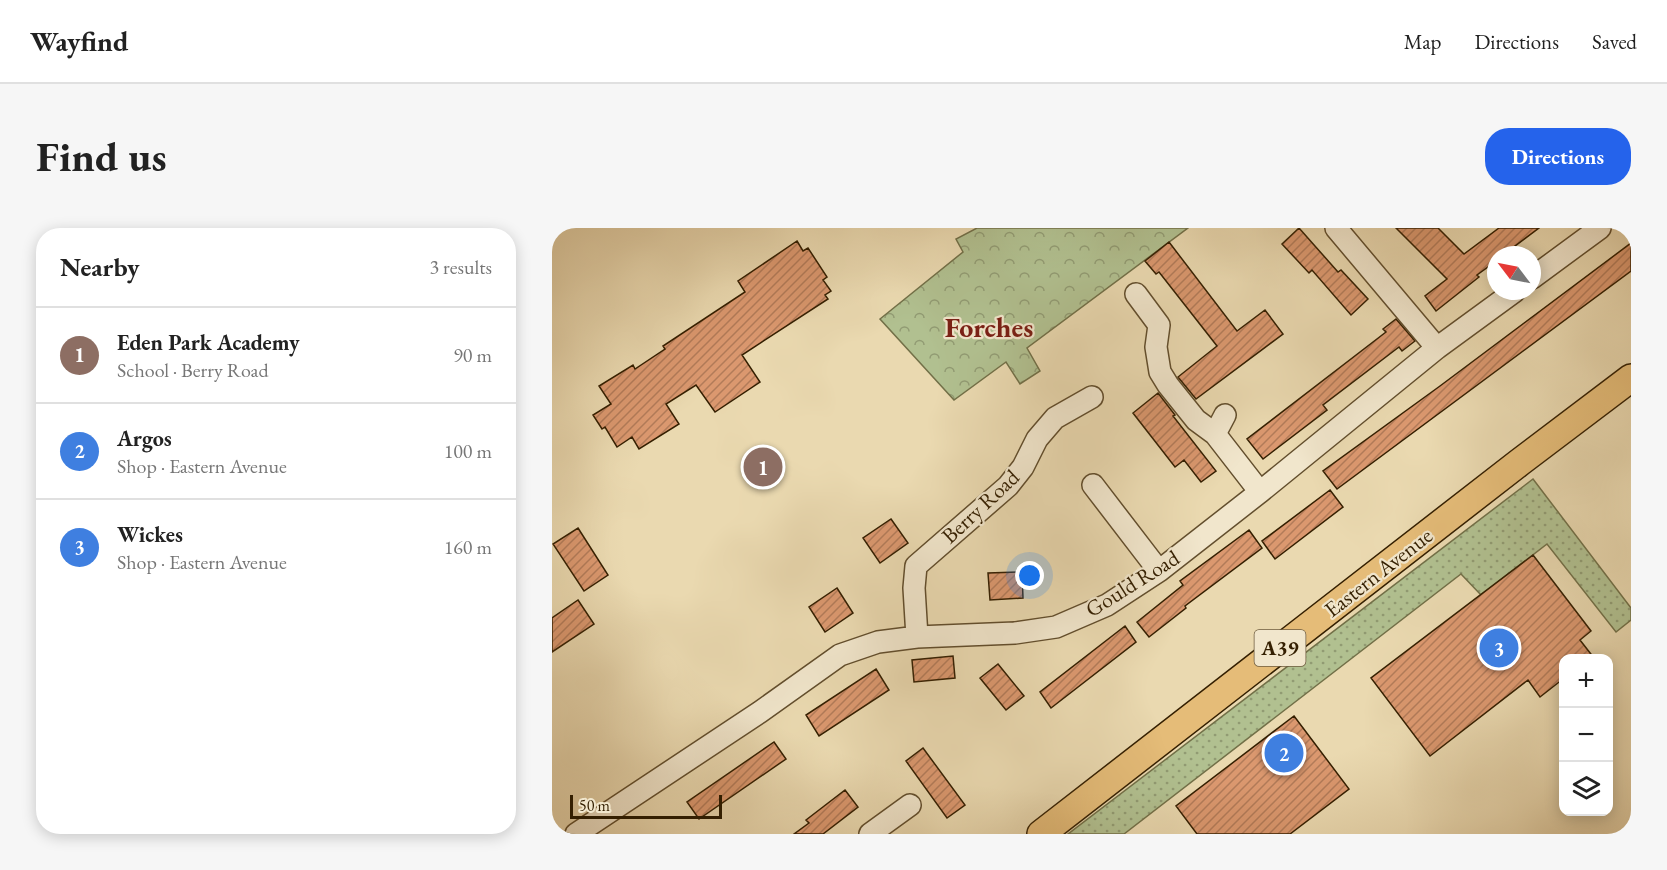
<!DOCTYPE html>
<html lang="en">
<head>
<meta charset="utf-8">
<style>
  :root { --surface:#fff; --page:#f6f6f6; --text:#222; --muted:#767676; --line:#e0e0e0; --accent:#2563eb }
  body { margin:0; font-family:"EB Garamond",serif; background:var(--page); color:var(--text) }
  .controls { position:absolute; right:18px; bottom:18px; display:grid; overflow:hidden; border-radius:12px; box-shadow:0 3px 15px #0003 }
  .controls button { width:54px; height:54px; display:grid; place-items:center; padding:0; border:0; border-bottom:2px solid var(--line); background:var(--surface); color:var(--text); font:30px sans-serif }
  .compass { position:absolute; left:935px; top:18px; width:54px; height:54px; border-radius:50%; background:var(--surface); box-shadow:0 3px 15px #0003; rotate:302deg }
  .scale { position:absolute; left:18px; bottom:15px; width:152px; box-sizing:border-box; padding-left:6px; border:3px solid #341f01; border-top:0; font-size:16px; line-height:21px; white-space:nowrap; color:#341f01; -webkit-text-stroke:4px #f1e6cc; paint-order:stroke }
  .you { position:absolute; left:478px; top:348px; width:21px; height:21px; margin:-15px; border:4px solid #fff; border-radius:50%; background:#1a73e8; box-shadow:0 0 0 9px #1a73e833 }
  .badge { display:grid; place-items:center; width:39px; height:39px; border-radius:50%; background:var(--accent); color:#fff; font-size:20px; font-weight:700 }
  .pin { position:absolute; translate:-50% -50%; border:3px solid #fff; box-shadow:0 2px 6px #0006 }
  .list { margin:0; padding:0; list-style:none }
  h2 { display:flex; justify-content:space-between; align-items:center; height:78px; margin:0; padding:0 24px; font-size:26px }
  h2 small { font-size:20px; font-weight:400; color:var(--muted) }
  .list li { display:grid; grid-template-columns:39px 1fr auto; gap:18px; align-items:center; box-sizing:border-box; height:96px; padding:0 24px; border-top:2px solid var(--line) }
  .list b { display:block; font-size:22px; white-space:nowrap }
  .list p { margin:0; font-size:20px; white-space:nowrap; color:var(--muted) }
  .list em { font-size:20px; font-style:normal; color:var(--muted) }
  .icon { flex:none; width:33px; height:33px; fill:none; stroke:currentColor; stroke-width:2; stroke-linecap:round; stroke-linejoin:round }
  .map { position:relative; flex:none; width:1079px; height:606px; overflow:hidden; border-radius:24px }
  header { display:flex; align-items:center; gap:36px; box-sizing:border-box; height:84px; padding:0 30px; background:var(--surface); border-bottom:2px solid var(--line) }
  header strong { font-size:28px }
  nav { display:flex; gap:33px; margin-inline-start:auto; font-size:21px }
  .intro { display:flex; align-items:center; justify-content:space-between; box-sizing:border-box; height:144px; padding:0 36px }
  h1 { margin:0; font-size:42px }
  .button { padding:15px 27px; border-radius:24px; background:var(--accent); color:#fff; font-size:21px; font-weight:700 }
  main { display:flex; gap:36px; padding:0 36px }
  aside { flex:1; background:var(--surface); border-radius:24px; box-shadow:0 3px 15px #0003 }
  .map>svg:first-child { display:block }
  .grass { fill:url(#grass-dots); stroke:#727048; stroke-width:1.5 }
  .park { fill:url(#park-crowns); stroke:#727048; stroke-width:1.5 }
  .building { fill:url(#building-hatch); stroke:#341f01; stroke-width:1.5 }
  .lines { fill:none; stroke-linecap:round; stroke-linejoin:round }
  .minor-casing { stroke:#624e2d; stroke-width:24 }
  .major-casing { stroke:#341f01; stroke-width:30 }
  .minor { stroke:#f1e6cc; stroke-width:21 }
  .major { stroke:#e5bc78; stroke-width:27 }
  .labels { text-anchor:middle; stroke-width:4.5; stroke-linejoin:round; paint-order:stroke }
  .shield { fill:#f1e6cc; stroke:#6d5b3e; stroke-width:1.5 }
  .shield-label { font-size:21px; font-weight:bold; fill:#341f01 }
  .street-label { font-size:22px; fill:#341f01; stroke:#f1e6cc }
  .district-label { font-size:28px; font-weight:bold; fill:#7a1f14; stroke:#f1e6cc }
</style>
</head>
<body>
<header>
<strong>Wayfind</strong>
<nav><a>Map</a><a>Directions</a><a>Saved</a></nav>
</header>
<div class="intro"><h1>Find us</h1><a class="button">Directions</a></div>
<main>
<aside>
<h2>Nearby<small>3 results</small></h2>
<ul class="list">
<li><span class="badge" style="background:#8d6e63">1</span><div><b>Eden Park Academy</b><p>School · Berry Road</p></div><em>90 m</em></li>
<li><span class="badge" style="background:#3f7fe0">2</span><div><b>Argos</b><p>Shop · Eastern Avenue</p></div><em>100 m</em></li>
<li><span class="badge" style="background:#3f7fe0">3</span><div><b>Wickes</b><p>Shop · Eastern Avenue</p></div><em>160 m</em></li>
</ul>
</aside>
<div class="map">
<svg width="1079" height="606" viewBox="0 0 1079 606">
  <defs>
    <pattern id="grass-dots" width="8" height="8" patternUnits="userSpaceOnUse" patternTransform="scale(1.5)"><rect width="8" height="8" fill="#b1c090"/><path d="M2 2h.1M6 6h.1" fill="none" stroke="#919b73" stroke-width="1.8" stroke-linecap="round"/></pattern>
    <pattern id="park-crowns" width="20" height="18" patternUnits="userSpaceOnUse" patternTransform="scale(1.5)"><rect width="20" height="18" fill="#b1c090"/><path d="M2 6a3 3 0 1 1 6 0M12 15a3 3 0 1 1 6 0" fill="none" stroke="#919b73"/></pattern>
    <pattern id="building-hatch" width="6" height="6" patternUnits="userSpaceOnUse" patternTransform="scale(1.5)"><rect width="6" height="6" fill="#db986f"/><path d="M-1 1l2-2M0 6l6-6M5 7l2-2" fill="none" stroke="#b27b59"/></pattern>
  </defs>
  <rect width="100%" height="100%" fill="#ead9b0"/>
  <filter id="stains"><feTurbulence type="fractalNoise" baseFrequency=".00333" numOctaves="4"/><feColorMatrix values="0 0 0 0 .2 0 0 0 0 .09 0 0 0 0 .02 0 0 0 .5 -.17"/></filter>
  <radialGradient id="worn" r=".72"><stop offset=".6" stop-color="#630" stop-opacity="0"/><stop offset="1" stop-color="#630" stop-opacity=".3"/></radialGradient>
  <!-- grass -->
  <path class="grass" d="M 981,251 L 1079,380 L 1079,392 L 1064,404 L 995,316 L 929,367 L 909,346 L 572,606 L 516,606 Z"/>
  <!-- park -->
  <path class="park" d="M 425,0 L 636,0 L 475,120 L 488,143 L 468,156 L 454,134 L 402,172 L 328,91 L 411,24 L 404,11 Z"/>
  <!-- building -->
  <path class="building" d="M 747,0 L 786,44 L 789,42 L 816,71 L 799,87 L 760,42 L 757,45 L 730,16 Z
    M 844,0 L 886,0 L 912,26 L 947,0 L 987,0 L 951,27 L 944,27 L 944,33 L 925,47 L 927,49 L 884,83 L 873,68 L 895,51 Z
    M 245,13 L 251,23 L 256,20 L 275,49 L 271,52 L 279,63 L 273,67 L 276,71 L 190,127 L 208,154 L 163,184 L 144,157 L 114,176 L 127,196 L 87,221 L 80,209 L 65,219 L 53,199 L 50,201 L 41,187 L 59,176 L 47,158 L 81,137 L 83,141 L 113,121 L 111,118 L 193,64 L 186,53 Z
    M 617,14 L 685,103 L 713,82 L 731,106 L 644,171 L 626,149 L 665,118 L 607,44 L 604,46 L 593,33 Z
    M 1079,15 L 1079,43 L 785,261 L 771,243 L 888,158 Z
    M 844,91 L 863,113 L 850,123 L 847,119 L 771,177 L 775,182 L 711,231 L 695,211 L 834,104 L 831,101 Z
    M 606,165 L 623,187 L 621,188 L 664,243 L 649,254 L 632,232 L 623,239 L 581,185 Z
    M 778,262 L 791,279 L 723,331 L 710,313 Z
    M 339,291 L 356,315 L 328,335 L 311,310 Z
    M 26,300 L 56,347 L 32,363 L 1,316 Z
    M 697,302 L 710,320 L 633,378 L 634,380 L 597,409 L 585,394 L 631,357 L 628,353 Z
    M 981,327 L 1039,403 L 1028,412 L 1042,430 L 1011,430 L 1011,451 L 988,469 L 976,452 L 878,528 L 819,450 Z
    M 470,344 L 471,370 L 438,372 L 436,345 Z
    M 285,360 L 301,385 L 273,404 L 257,379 Z
    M 26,372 L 42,396 L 0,424 L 0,390 Z
    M 573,398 L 584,414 L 499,480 L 488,464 Z
    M 401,428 L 403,450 L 362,454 L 360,432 Z
    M 446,436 L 472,468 L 454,482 L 428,450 Z
    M 324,441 L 337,462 L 267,508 L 254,487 Z
    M 742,488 L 797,561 L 738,606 L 645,606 L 624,578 Z
    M 222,514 L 234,531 L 147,591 L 135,574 Z
    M 371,520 L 413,577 L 395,590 L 354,533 Z
    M 293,562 L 306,579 L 271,606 L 242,606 L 257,595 L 254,592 Z"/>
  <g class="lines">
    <!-- minor casing -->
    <g class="minor-casing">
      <path id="minor" d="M 784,0 L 885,120
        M 980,50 L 1048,0
        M 584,66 L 607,97 L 604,119 L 608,144 L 616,157 L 644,192 L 663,206 L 708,264
        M 663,206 L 673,187
        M 541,257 L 607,343
        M 365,409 L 362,360 L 364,338 L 456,258 L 471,239 L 485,211 L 503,190 L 540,169
        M 24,606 L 208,484 L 288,427 L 326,414 L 365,409 L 463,405 L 504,399 L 555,377 L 607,343 L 708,264 L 885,120 L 963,63
        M 318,606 L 358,577"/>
    </g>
    <!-- major casing -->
    <g class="major-casing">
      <path id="major" d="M 489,606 L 968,234 L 1079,150"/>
    </g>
    <!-- minor -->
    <use href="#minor" class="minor"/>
    <!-- major -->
    <use href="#major" class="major"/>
  </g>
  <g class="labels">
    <!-- shield labels -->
    <rect class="shield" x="702.5" y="402" width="51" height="36" rx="4.5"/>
    <g class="shield-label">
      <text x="728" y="427">A39</text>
    </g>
    <!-- street labels -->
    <g class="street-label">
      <text transform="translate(428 278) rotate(-43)" y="8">Berry Road</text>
      <text transform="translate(826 344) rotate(-38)" y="8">Eastern Avenue</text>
      <text transform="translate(580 355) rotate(-32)" y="8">Gould Road</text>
    </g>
    <!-- district labels -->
    <g class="district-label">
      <text x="437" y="109">Forches</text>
    </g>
  </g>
  <rect width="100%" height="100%" filter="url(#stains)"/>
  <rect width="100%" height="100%" fill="url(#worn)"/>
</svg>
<div class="controls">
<button>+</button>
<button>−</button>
<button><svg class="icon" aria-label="layers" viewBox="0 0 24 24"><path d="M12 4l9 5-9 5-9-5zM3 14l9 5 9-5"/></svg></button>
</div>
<svg class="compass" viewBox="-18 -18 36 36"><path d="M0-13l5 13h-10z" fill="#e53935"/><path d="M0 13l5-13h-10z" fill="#767676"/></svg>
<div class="scale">50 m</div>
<div class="you"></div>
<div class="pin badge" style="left:211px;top:239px;background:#8d6e63">1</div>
<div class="pin badge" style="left:732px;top:525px;background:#3f7fe0">2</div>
<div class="pin badge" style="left:947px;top:420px;background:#3f7fe0">3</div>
</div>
</main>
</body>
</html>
